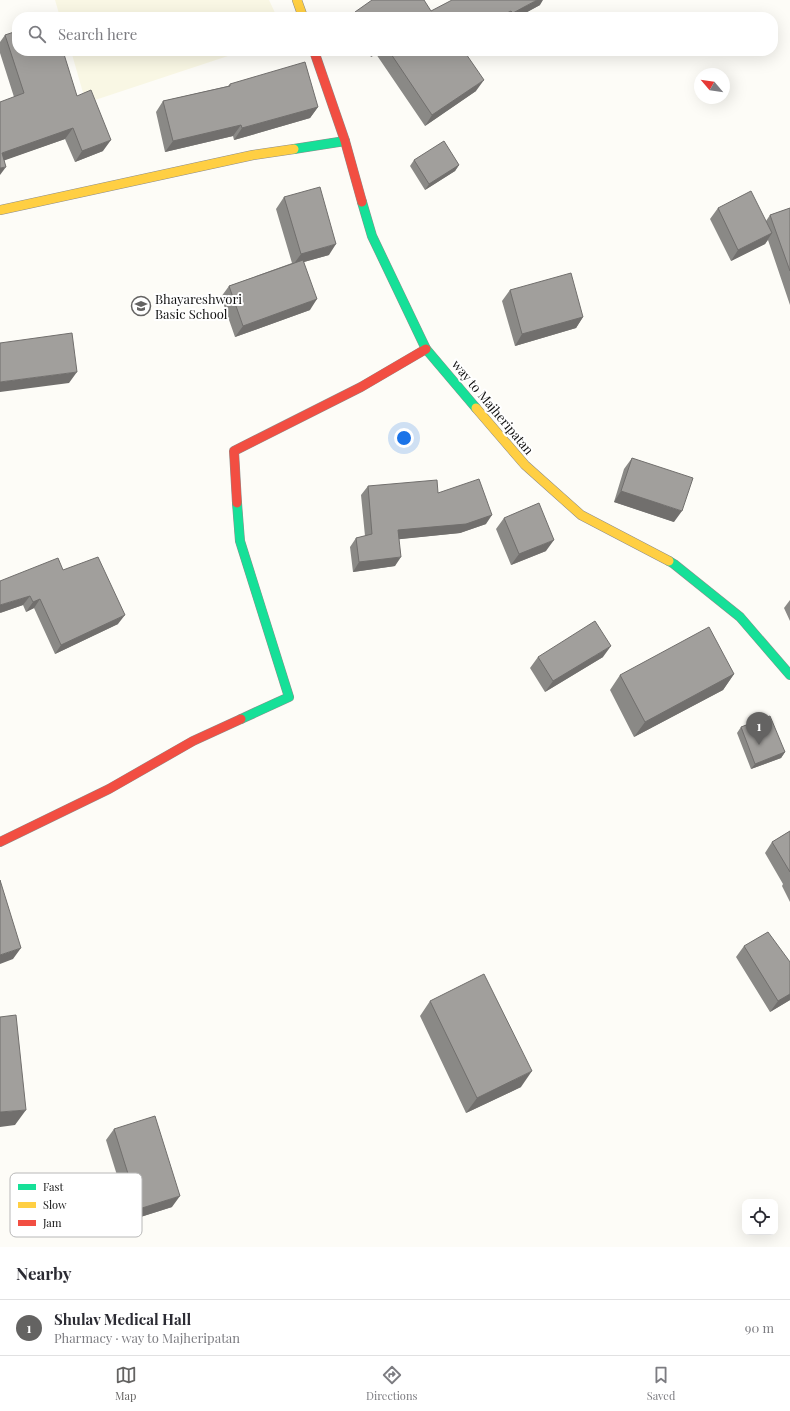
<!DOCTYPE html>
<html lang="en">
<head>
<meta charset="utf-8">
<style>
  :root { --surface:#fff; --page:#f2f2f3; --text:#2b2b33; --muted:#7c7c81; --line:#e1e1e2; --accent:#646362 }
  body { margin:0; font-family:"Playfair Display",serif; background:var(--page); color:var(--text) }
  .controls { position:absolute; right:12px; bottom:12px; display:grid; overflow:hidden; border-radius:8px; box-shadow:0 4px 16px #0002 }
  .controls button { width:36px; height:36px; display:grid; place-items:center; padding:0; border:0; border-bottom:1px solid var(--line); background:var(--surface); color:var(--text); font:20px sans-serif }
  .compass { position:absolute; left:694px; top:68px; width:36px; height:36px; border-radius:50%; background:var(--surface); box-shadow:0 4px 16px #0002; rotate:299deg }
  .you { position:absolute; left:404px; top:438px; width:14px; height:14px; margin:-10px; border:3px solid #fff; border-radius:50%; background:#1a73e8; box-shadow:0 0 0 6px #1a73e833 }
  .badge { display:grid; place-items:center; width:26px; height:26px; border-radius:50%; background:var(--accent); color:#fff; font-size:13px; font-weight:700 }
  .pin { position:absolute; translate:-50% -33px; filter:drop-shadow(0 1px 2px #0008) }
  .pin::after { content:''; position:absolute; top:21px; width:14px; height:12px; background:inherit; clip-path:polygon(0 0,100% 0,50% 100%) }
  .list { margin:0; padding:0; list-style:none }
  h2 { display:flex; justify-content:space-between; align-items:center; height:52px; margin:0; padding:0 16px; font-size:17px }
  h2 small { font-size:13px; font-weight:400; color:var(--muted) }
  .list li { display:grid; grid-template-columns:26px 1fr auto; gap:12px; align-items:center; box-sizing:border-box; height:56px; padding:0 16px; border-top:1px solid var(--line) }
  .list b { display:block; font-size:15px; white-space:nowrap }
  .list p { margin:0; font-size:13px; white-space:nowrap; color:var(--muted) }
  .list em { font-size:13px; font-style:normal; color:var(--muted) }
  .icon { flex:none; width:22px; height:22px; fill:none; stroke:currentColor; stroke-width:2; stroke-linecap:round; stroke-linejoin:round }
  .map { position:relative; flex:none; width:790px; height:1247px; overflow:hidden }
  .search { position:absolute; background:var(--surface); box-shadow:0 4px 16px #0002; left:12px; right:12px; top:12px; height:44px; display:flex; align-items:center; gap:10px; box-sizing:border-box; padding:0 14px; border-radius:16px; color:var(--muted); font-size:15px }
  .sheet { height:108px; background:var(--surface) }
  nav { display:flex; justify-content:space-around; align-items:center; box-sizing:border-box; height:56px; border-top:1px solid var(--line); background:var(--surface); font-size:11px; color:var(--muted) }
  nav a { display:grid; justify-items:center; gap:2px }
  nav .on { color:var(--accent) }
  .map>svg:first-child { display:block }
  .farmland { fill:#f9f7e4 }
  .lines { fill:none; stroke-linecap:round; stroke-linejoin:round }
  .fast-casing { stroke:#8e8d8b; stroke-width:10 }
  .slow-casing { stroke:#8e8d8b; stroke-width:10 }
  .jam-casing { stroke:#8e8d8b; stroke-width:10 }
  .fast { stroke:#16e098; stroke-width:9 }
  .slow { stroke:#ffcf43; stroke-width:9 }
  .jam { stroke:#f24e42; stroke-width:9 }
  .wall { fill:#8a8986 }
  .shaded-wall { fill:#716f6d }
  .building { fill:#a19f9c; stroke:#716f6d }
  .labels { text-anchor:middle; stroke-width:4; stroke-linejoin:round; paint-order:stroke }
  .poi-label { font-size:13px; fill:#111; stroke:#fff; text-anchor:start }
  .street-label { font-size:13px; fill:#111; stroke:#fff }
  .key { fill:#fff; stroke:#b8b8b8; stroke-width:1 }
  .key-label { font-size:11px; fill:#111 }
</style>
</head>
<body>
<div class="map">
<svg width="790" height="1247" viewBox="0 0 790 1247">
  <rect width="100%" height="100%" fill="#fdfcf7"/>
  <!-- farmland -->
  <path class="farmland" d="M 55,0 L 269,0 L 277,17 L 60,17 Z
    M 71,51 L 243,51 L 86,103 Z"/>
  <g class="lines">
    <!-- fast casing -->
    <g class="fast-casing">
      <path id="fast" d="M 294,149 L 345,141
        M 362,202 L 372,236 L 426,349 L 476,408
        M 237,503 L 240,541 L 289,697 L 241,719
        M 669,561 L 674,564 L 740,617 L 790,675"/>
    </g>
    <!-- slow casing -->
    <g class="slow-casing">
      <path id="slow" d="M 297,0 L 303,17
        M 0,210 L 253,155 L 294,149
        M 476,408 L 525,465 L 581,515 L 669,561"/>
    </g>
    <!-- jam casing -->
    <g class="jam-casing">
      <path id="jam" d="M 314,51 L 345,141 L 362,202
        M 237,503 L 234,451 L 361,387 L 426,349
        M 0,842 L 109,789 L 193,741 L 241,719"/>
    </g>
    <!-- fast -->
    <use href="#fast" class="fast"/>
    <!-- slow -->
    <use href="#slow" class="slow"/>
    <!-- jam -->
    <use href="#jam" class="jam"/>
  </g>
  <!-- wall -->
  <path class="wall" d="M 540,5 L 518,17 L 351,17 L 355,12 L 431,11 Z
    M 5,35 L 77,96 L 103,151 L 75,162 L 65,139 L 4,160 L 14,97 L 0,53 L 0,42 Z
    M 367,51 L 464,51 L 476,91 L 425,126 L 376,54 L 371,57 Z
    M 230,84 L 318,107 L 310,118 L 234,140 L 233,136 L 165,152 L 156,112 L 163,101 L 228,86 Z
    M 414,160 L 459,165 L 455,171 L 425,190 L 410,166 Z
    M 284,197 L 329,255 L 304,262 L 310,310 L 235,337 L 221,297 L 229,286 L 292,263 L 276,209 Z
    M 718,208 L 766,221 L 770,215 L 790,208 L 790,305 L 768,240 L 765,244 L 731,261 L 710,219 Z
    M 510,290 L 583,317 L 576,328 L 515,346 L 502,301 Z
    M 632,458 L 674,522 L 614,502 L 624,469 Z
    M 368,486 L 438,493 L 486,524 L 460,533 L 399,539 L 395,566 L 353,572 L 350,547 L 356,538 L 365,536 L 361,495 Z
    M 504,518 L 546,551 L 511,565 L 496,529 Z
    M 63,570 L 118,624 L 55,654 L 34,608 L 26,612 L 23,605 L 0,613 Z
    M 790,600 L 790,621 L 784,608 Z
    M 538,657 L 603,657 L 545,692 L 530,668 Z
    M 734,674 L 723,690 L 634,737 L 610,690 L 620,675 Z
    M 741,727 L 785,752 L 781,758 L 751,769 L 737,733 Z
    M 790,831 L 790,902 L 782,886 L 783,884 L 765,853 L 772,842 Z
    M 744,946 L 790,962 L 790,1000 L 770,1012 L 736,957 Z
    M 430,1001 L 521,1087 L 466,1113 L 420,1016 Z
    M 114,1129 L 172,1207 L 131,1220 L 106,1140 Z"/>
  <!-- shaded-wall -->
  <path class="shaded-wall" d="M 537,0 L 543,0 L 540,5 L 518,17 L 510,17 L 513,13 Z
    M 511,11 L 507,17 L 499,17 Z
    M 375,51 L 378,51 L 376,54 L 371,57 Z
    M 484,80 L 476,91 L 425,126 L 432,115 Z
    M 318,107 L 310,118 L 234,140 L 242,128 Z
    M 241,125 L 233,136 L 165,152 L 173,141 Z
    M 73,128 L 65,139 L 0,162 L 2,153 Z
    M 111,140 L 103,151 L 75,162 L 82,151 Z
    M 459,165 L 455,171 L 425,190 L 429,184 Z
    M 6,167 L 0,175 L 0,168 Z
    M 772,233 L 765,244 L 731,261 L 738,250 Z
    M 336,244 L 329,255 L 293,265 L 301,254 Z
    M 317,299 L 310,310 L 235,337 L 243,326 Z
    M 583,317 L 576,328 L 515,346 L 522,334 Z
    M 77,372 L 69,383 L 0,392 L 0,382 Z
    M 621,491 L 682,511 L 674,522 L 614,502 Z
    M 492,515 L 486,524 L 460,533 L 392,540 L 398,530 Z
    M 554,540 L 546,551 L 511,565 L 519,554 Z
    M 401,557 L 395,566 L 353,572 L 359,562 Z
    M 30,596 L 23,605 L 0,613 L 0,605 Z
    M 40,599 L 34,608 L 26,612 L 33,602 Z
    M 125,615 L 118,624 L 55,654 L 61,645 Z
    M 611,646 L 603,657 L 545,692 L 553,681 Z
    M 734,674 L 723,690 L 634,737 L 645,722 Z
    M 785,752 L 781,758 L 751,769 L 755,764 Z
    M 21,948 L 13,959 L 0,964 L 0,955 Z
    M 790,994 L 790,1000 L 770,1012 L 778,1001 Z
    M 532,1071 L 521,1087 L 466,1113 L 477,1098 Z
    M 26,1110 L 15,1125 L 0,1127 L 0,1112 Z
    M 180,1196 L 172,1207 L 131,1220 L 139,1209 Z"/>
  <!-- building -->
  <path class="building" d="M 372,0 L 424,0 L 431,11 L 452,0 L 537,0 L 513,13 L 511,11 L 499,17 L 359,17 L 355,12 Z
    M 17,31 L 17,51 L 63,51 L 77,96 L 91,90 L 111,140 L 82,151 L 73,128 L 2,153 L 6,167 L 0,168 L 0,102 L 24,93 L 5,35 Z
    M 389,51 L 464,51 L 484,80 L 432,115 Z
    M 305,62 L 318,107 L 242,128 L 241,125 L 173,141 L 163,101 L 230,86 L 230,84 Z
    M 444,141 L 459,165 L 429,184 L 414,160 Z
    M 320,187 L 336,244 L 301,254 L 284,197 Z
    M 751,191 L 772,233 L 738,250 L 718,208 Z
    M 790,208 L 790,271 L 770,215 Z
    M 303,260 L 317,299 L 243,326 L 229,286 Z
    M 571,273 L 583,317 L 522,334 L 510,290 Z
    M 72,333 L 77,372 L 0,382 L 0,343 Z
    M 632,458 L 693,478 L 682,511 L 621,491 Z
    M 479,479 L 492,515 L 466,524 L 398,530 L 401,557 L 359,562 L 356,538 L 372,534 L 368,486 L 437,480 L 438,493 Z
    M 539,503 L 554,540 L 519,554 L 504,518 Z
    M 98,557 L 125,615 L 61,645 L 40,599 L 33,602 L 30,596 L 0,605 L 0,581 L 58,558 L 63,570 Z
    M 595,621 L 611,646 L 553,681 L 538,657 Z
    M 709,627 L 734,674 L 645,722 L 620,675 Z
    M 770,716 L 785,752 L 755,764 L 741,727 Z
    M 790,831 L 790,872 L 772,842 Z
    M 0,880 L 21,948 L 0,955 Z
    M 768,932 L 790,962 L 790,994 L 778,1001 L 744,946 Z
    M 484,974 L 532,1071 L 477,1098 L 430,1001 Z
    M 16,1015 L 26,1110 L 0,1112 L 0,1017 Z
    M 155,1116 L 180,1196 L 139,1209 L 114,1129 Z"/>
  <!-- icons -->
  <defs>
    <g id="school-ring" transform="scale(1)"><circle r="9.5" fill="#fff" stroke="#646362" stroke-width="1.5"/><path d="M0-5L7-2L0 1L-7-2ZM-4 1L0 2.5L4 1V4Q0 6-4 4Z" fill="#646362"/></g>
  </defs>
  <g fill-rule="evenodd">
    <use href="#school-ring" x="141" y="306"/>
  </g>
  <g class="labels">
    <!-- poi labels -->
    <g class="poi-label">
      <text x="155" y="304">Bhayareshwori<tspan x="155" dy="15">Basic School</tspan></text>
    </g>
    <!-- street labels -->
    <g class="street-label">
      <text transform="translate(493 407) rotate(50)" y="5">way to Majheripatan</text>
    </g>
  </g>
  <!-- legend -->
  <rect x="10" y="1173" width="132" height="64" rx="6" class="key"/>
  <rect x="18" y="1184" width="18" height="6" fill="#16e098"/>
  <rect x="18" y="1202" width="18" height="6" fill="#ffcf43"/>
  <rect x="18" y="1220" width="18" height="6" fill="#f24e42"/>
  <g class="key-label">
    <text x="43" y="1191">Fast</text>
    <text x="43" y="1209">Slow</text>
    <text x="43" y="1227">Jam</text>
  </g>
</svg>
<div class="controls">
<button><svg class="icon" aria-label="locate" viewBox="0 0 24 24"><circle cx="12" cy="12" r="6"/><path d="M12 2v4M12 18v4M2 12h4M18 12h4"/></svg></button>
</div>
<svg class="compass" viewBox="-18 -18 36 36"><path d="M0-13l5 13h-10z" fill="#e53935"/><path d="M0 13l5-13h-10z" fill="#7c7c81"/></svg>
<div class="you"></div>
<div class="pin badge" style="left:759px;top:745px">1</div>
<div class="search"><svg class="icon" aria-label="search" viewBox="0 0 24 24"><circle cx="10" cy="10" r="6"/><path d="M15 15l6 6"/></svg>Search here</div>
</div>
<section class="sheet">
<h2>Nearby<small></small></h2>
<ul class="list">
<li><span class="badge">1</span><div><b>Shulav Medical Hall</b><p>Pharmacy · way to Majheripatan</p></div><em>90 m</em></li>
</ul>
</section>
<nav>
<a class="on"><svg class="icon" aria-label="map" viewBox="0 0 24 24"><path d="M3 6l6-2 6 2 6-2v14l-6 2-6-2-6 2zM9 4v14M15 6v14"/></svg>Map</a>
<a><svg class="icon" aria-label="directions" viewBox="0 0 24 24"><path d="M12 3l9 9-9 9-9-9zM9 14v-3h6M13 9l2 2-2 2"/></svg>Directions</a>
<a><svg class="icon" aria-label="saved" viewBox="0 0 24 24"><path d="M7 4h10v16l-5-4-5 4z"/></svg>Saved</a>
</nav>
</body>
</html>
